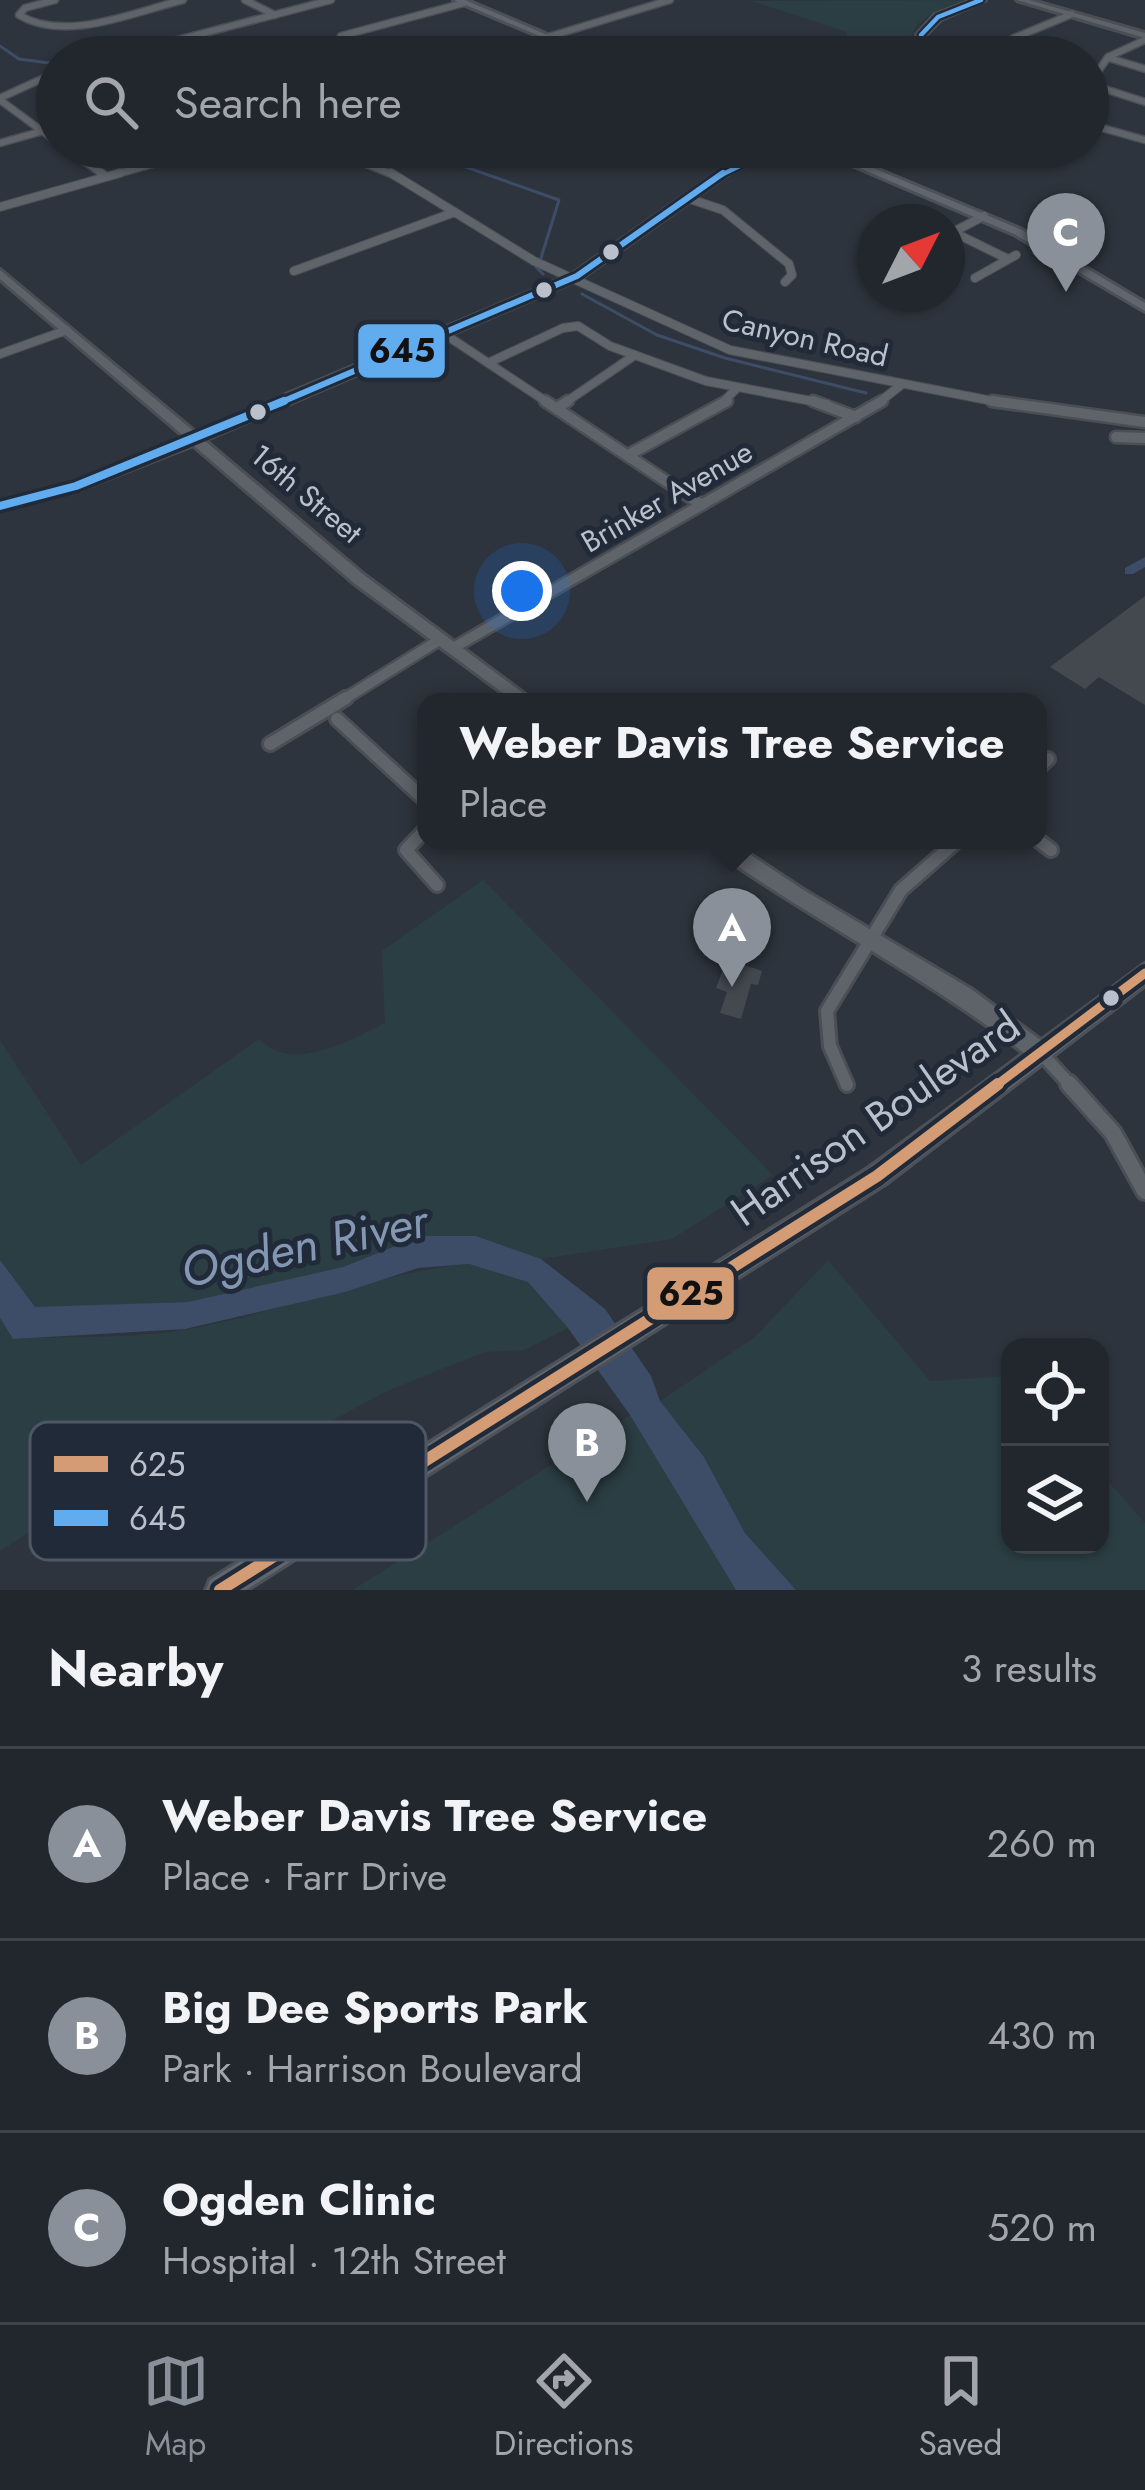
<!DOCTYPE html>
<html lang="en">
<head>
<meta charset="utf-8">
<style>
  :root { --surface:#22272e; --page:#2a2f36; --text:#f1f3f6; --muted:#a2a5aa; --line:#3f444a; --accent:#89909a }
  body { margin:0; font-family:Jost,sans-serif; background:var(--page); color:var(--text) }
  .controls { position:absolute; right:36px; bottom:36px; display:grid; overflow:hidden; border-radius:24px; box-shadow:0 3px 9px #0004 }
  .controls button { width:108px; height:108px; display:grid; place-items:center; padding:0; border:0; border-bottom:3px solid var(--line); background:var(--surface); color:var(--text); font:60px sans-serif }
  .compass { position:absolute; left:857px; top:204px; width:108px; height:108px; border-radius:50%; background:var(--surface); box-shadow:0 3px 9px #0004; rotate:48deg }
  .you { position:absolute; left:522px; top:591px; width:42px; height:42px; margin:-30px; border:9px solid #fff; border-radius:50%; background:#1a73e8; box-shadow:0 0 0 18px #1a73e833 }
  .badge { display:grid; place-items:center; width:78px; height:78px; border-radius:50%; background:var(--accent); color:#fff; font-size:39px; font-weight:700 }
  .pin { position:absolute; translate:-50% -99px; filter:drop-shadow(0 3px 6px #0008) }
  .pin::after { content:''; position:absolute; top:63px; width:42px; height:36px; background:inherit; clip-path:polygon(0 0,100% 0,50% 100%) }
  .popup { position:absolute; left:417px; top:693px; width:630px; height:156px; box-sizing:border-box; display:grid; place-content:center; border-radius:24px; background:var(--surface); filter:drop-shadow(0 3px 9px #0005); font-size:39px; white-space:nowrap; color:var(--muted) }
  .popup b { font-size:45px; color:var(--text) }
  .popup::after { content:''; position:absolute; left:50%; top:100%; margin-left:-24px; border:24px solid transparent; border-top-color:var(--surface) }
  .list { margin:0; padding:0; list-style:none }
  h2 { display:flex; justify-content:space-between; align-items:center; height:156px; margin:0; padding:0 48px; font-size:51px }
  h2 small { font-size:39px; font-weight:400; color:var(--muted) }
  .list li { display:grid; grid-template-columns:78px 1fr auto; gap:36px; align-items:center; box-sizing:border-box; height:192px; padding:0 48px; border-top:3px solid var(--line) }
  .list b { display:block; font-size:45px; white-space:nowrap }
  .list p { margin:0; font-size:39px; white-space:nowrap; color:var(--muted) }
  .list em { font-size:39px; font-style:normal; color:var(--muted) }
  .icon { flex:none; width:66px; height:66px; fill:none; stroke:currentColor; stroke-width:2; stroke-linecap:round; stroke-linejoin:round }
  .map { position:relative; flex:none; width:1145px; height:1590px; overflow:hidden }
  .search { position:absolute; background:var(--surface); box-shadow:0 3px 9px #0004; left:36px; right:36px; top:36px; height:132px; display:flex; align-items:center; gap:30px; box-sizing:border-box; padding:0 42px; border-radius:66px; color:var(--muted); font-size:45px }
  .sheet { height:732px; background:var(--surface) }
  nav { display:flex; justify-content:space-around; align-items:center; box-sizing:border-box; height:168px; border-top:3px solid var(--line); background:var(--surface); font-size:33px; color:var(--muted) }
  nav a { display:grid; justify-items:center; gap:6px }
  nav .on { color:var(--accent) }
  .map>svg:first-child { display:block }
  .green { fill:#2b3e43 }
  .water { fill:#3d4d68 }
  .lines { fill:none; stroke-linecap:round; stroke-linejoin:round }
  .stream { stroke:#3d4d68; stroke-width:3 }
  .canal { fill:#3d4d68; fill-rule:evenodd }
  .building { fill:#444950 }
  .street-far4-casing { stroke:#4b4f55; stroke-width:9 }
  .street-far3-casing { stroke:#4b4f55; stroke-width:10 }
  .street-far2-casing { stroke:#4b4f55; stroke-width:15 }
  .street-far1-casing { stroke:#4b4f55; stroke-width:18 }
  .street-casing { stroke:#4b4f55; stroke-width:22 }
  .secondary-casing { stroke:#4b4f55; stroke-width:6 }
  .primary-casing { stroke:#4c5159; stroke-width:6 }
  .street-far4 { stroke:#5f636a; stroke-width:6 }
  .street-far3 { stroke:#5f636a; stroke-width:8 }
  .street-far2 { stroke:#5f636a; stroke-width:10 }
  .street-far1 { stroke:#5f636a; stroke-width:12 }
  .street { stroke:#5f636a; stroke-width:16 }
  .secondary { fill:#5e6269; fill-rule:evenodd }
  .primary { fill:#61656d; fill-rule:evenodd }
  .bus-1-far1-casing { stroke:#212a38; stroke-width:18 }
  .bus-1-casing { stroke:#212a38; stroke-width:21 }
  .bus-2-far2-casing { stroke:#212a38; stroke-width:9 }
  .bus-2-far1-casing { stroke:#212a38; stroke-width:12 }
  .bus-2-casing { stroke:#212a38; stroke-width:15 }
  .bus-1-far1 { stroke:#d39c74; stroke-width:9 }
  .bus-1 { stroke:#d39c74; stroke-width:12 }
  .bus-2-far2 { stroke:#60acee; stroke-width:4.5 }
  .bus-2-far1 { stroke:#60acee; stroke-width:6 }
  .bus-2 { stroke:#60acee; stroke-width:8 }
  .bus-dot { fill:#bac1cc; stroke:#212a38; stroke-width:4.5 }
  .labels { text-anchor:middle; stroke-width:10; stroke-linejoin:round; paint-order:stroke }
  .far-street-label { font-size:30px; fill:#bac1cc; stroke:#212a38 }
  .near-street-label { font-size:42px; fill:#bac1cc; stroke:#212a38 }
  .near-water-label { font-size:48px; font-style:italic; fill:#8396b2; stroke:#212a38 }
  .key { fill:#212a38; stroke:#4f5764; stroke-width:3 }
  .key-label { font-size:33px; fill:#bac1cc }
  .line-badge { stroke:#212a38; stroke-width:4.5 }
  .pale-badge-label { font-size:33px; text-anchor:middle; font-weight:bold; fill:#111 }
</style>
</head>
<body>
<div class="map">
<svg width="1145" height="1590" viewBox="0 0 1145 1590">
  <rect width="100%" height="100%" fill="#2e343d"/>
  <!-- green -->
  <path class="green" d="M 967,0 C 935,12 905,18 910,57 L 819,57 L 846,45 L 847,32 L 752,1 Z
    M 483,880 L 773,1175 L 672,1239 L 541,1259 L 476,1236 L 420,1236 L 343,1267 L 188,1302 L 35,1308 L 0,1260 L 0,1040 L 81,1165 L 259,1039 C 292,1074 351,1040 385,1023 L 382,951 Z
    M 828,1260 L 930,1381 L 1010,1376 L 1010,1545 L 1100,1545 L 1100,1472 L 1145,1523 L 1145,1590 L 796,1590 L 745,1533 L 704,1457 L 660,1401 L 755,1337 Z
    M 469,1264 L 528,1282 L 568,1328 L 524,1350 L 485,1352 L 444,1368 L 385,1392 L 300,1438 L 223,1453 L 79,1502 L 0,1551 L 0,1318 L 13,1339 C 70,1336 133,1339 189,1329 C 283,1312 374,1273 469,1264 Z
    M 630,1415 L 736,1590 L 353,1590 Z"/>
  <!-- water -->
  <path class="water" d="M 420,1236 L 476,1236 L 541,1259 L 605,1309 L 651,1376 L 660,1401 L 704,1457 L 745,1533 L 796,1590 L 736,1590 L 630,1415 L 568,1328 L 528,1282 L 469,1264 L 418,1268 L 345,1292 L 185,1329 L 13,1339 L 0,1318 L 0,1260 L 35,1307 L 188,1302 L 343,1267 Z"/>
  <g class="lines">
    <!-- stream -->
    <path class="stream" d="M 0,46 L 19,59 L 57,64
      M 432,147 L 460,165 L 559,200 L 541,258
      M 536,267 L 543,274
      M 582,294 L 657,335 L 725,358 L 866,393"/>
    <!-- canal -->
    <path class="canal" d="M 1145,557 L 1145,567 L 1133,574 L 1125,574 L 1125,568 Z"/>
  </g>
  <!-- building -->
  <path class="building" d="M 1145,596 L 1145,705 L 1099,677 L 1085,689 L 1050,667 Z
    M 727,959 L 762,971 L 758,985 L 751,984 L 741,1019 L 720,1013 L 727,992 L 716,988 Z"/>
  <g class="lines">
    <!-- street-far4 casing -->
    <g class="street-far4-casing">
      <path id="street-far4" d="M 55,0 L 25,8 L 19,15 C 66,43 133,12 183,0
        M 245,0 L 275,15
        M 341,36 L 464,3
        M 548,37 L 670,0
        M 112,57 L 331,0
        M 1018,57 L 1014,38 L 1072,14
        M 1109,58 L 1145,69
        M 1089,84 L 1145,102
        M 1088,86 L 1108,57 L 1145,40
        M 0,98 L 57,72
        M 0,100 L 57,142
        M 1088,124 L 1145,140
        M 0,143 L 43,131
        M 65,147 L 105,176
        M 110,176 L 210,148 L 359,161 L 396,176"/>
    </g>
    <!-- street-far3 casing -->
    <g class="street-far3-casing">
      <path id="street-far3" d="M 101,173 L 105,176
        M 391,173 L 534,261 L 730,350 L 1008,404
        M 687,198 L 723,210 L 789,264 L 792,275 L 785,282
        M 0,207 L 120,173
        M 953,232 L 1008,259
        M 953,232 L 984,216
        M 294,271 L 455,212
        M 975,278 L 1016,255
        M 443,333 L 550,404
        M 0,354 L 67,330
        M 488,363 L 563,328 L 578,326 L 610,346 L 706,381 L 827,404
        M 563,404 L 635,355
        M 721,404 L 736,389
        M 877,404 L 901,385"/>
    </g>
    <!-- street-far2 casing -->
    <g class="street-far2-casing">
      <path id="street-far2" d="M 545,401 L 702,505
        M 813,401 L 856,417
        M 992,401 L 1145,422
        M 557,408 L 568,401
        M 1116,437 L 1145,438
        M 630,454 L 727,401
        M 453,648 L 882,401
        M 341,701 L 441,639"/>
    </g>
    <!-- street-far1 casing -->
    <g class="street-far1-casing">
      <path id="street-far1" d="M 337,719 L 426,801
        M 270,744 L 346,698
        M 1038,768 L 1048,759
        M 426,829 L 406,850 L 437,885
        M 1038,840 L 1051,850
        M 1042,1054 L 1072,1087
        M 847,1085 L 830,1046 L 827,1011 L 901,890 L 958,840"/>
    </g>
    <!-- street casing -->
    <g class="street-casing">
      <path id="street" d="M 1069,1084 L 1113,1133 L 1145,1191"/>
    </g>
    <!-- secondary casing -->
    <g class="secondary-casing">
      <path id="secondary" d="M 974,0 L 985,0 L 941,19 L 925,35 L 928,57 L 920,57 L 917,35 L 935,15 Z
        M 1017,0 L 1029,0 L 1145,33 L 1145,38 Z
        M 771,147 L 784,147 L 729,173 L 581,278 L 204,440 L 364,575 L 535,702 L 515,702 L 354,583 L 193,445 L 81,489 L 0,510 L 0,502 L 71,483 L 186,438 L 0,279 L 0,270 L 196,433 L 573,274 L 723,169 Z
        M 705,840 L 728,840 L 802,889 L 971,989 L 1050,1047 L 1053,1054 L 1050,1061 L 1042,1064 L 1034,1061 C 932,979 814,922 707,845 Z"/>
    </g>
    <!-- primary casing -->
    <g class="primary-casing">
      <path id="primary" d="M 454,0 L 465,0 L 600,57 L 589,57 Z
        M 810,147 L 823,147 L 1022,230 L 1145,303 L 1145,311 L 1014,234 Z
        M 1145,964 L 1145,985 L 885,1184 L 246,1590 L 206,1590 L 210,1580 L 869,1168 Z"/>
    </g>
    <!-- street-far4 -->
    <use href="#street-far4" class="street-far4"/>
    <!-- street-far3 -->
    <use href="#street-far3" class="street-far3"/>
    <!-- street-far2 -->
    <use href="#street-far2" class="street-far2"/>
    <!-- street-far1 -->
    <use href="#street-far1" class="street-far1"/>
    <!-- street -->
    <use href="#street" class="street"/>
    <!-- secondary -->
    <use href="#secondary" class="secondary"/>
    <!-- primary -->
    <use href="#primary" class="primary"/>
    <!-- bus-1-far1 casing -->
    <g class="bus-1-far1-casing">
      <path id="bus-1-far1" d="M 994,1087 L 1145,973"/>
    </g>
    <!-- bus-1 casing -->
    <g class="bus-1-casing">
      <path id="bus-1" d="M 220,1590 L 877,1176 L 998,1084"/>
    </g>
    <!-- bus-2-far2 casing -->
    <g class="bus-2-far2-casing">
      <path id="bus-2-far2" d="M 924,57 L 921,35 L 938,17 L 981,0
        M 719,176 L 779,147"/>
    </g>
    <!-- bus-2-far1 casing -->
    <g class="bus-2-far1-casing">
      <path id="bus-2-far1" d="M 277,404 L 577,276 L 723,173"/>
    </g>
    <!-- bus-2 casing -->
    <g class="bus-2-casing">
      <path id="bus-2" d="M 0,506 L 76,486 L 284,401"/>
    </g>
    <!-- bus-1-far1 -->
    <use href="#bus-1-far1" class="bus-1-far1"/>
    <!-- bus-1 -->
    <use href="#bus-1" class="bus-1"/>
    <!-- bus-2-far2 -->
    <use href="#bus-2-far2" class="bus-2-far2"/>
    <!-- bus-2-far1 -->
    <use href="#bus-2-far1" class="bus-2-far1"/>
    <!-- bus-2 -->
    <use href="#bus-2" class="bus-2"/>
  </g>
  <!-- markers -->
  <g class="bus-dot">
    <circle cx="611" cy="252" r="10"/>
    <circle cx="544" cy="290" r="10"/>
    <circle cx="258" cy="412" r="10"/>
    <circle cx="1111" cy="998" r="10"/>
  </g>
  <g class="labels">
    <!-- far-street labels -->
    <g class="far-street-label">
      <text transform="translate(805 338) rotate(13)" y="10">Canyon Road</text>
      <text transform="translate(306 494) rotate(40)" y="10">16th Street</text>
      <text transform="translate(667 497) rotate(-30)" y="10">Brinker Avenue</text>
    </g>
    <!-- near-street labels -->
    <g class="near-street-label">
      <text transform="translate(875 1118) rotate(-35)" y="15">Harrison Boulevard</text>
    </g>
    <!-- near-water labels -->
    <g class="near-water-label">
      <text transform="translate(304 1245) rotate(-12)" y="17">Ogden River</text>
    </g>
  </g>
  <!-- legend -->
  <rect x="30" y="1422" width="396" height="138" rx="18" class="key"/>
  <rect x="54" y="1456" width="54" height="16" fill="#d39c74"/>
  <rect x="54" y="1510" width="54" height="16" fill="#60acee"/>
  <g class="key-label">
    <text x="129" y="1476">625</text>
    <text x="129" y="1530">645</text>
  </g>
  <g class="line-badge">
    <rect x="356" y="322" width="91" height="58" rx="12" fill="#60acee"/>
    <rect x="645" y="1265" width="91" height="57" rx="12" fill="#d39c74"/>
  </g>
  <g class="pale-badge-label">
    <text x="402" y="362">645</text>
    <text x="691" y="1305">625</text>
  </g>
</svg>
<div class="controls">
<button><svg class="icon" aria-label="locate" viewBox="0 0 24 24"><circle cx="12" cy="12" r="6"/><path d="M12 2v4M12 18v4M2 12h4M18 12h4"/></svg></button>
<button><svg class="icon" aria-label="layers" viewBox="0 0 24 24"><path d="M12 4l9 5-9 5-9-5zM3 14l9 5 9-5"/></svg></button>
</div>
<svg class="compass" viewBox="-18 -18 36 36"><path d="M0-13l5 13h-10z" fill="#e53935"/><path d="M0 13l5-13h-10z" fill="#a2a5aa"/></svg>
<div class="you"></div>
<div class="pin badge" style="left:732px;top:987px">A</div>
<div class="popup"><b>Weber Davis Tree Service</b>Place</div>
<div class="pin badge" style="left:587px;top:1502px">B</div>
<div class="pin badge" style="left:1066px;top:292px">C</div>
<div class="search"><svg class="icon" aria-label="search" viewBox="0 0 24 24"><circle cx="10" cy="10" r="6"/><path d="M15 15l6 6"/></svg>Search here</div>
</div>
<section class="sheet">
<h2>Nearby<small>3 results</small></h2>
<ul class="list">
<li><span class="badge">A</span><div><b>Weber Davis Tree Service</b><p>Place · Farr Drive</p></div><em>260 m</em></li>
<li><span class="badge">B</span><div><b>Big Dee Sports Park</b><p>Park · Harrison Boulevard</p></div><em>430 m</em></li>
<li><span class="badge">C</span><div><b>Ogden Clinic</b><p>Hospital · 12th Street</p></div><em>520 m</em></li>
</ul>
</section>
<nav>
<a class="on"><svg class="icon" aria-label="map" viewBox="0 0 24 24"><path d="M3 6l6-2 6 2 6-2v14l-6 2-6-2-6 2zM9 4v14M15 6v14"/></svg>Map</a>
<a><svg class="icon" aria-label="directions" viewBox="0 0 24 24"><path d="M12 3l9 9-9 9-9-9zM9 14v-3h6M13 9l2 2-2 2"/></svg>Directions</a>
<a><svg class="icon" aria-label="saved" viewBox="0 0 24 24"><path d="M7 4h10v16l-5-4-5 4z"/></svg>Saved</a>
</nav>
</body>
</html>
